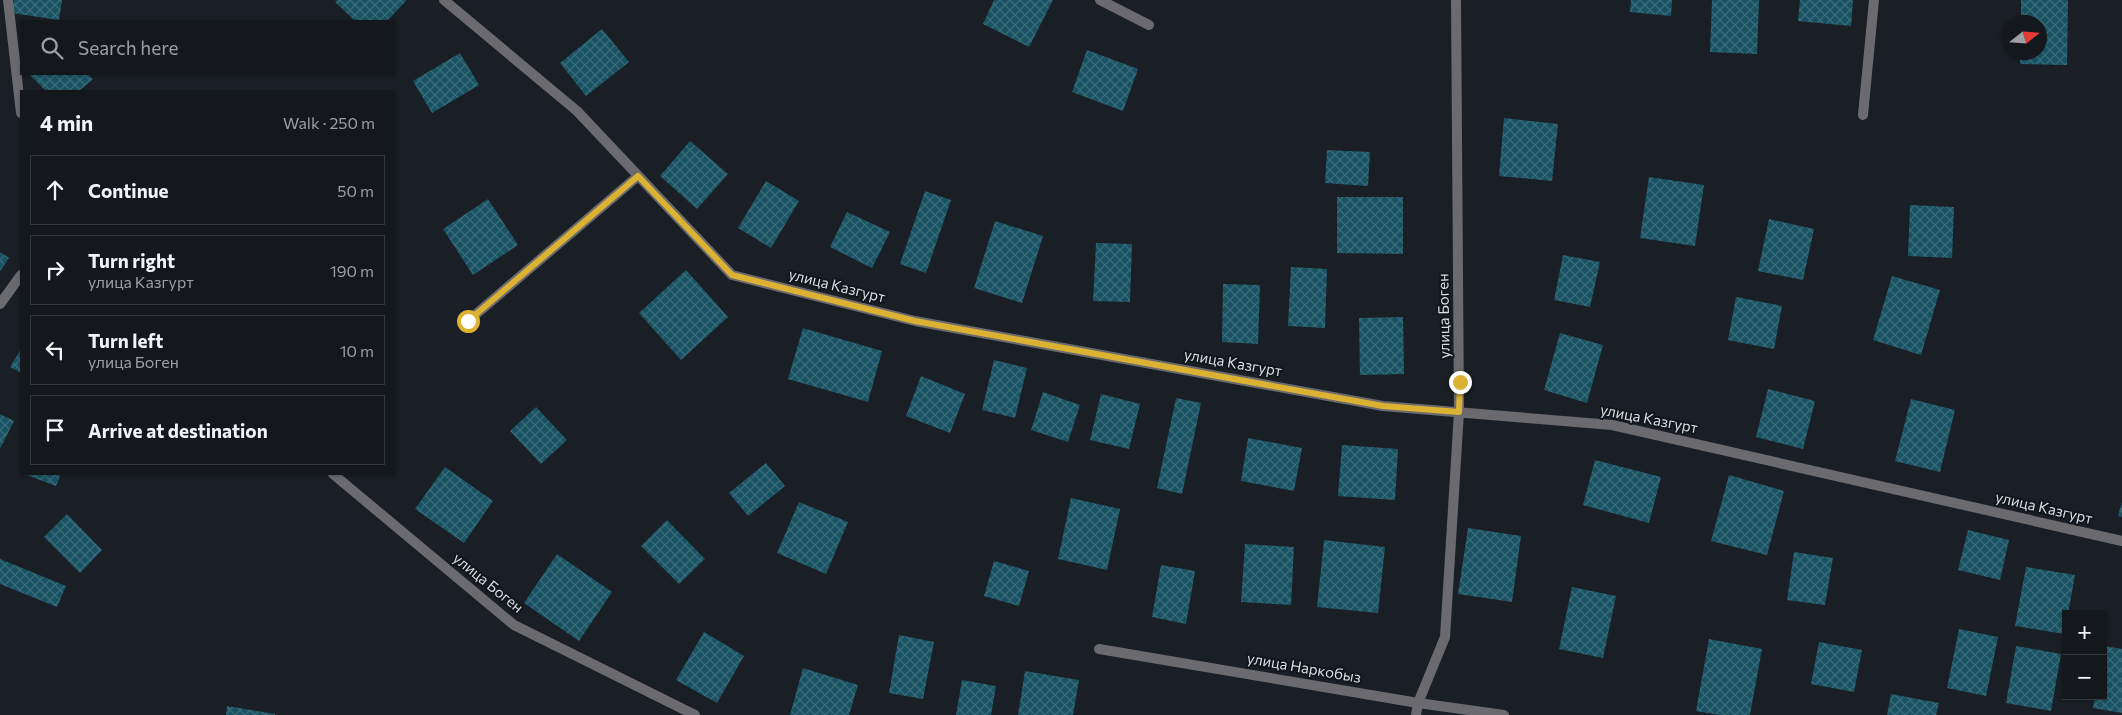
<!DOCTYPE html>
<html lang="en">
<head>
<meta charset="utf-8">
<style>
  :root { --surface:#14171c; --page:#1d2025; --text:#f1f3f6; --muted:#9d9fa3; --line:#33363b }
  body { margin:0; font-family:Commissioner,sans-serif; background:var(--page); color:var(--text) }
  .controls { position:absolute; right:15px; bottom:15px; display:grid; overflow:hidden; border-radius:0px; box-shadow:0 1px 4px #0004 }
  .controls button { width:45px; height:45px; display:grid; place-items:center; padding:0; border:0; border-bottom:1px solid var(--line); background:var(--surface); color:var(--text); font:25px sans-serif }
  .compass { position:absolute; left:2002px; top:15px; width:45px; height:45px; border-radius:50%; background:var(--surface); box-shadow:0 1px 4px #0004; rotate:73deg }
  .stop { position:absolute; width:15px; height:15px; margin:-11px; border:4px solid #dcb233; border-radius:50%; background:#fff }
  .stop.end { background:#dcb233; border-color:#fff; box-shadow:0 1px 5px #0008 }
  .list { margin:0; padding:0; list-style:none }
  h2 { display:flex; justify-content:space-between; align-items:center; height:65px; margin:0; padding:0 20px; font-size:21px }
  h2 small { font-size:16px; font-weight:400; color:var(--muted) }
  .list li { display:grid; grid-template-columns:32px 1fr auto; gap:15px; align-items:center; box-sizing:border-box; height:70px; margin:0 10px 10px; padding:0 10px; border:1px solid var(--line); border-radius:0px }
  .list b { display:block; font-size:19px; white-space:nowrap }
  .list p { margin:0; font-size:16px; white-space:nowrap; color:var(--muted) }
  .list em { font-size:16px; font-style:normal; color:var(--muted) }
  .icon { flex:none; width:28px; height:28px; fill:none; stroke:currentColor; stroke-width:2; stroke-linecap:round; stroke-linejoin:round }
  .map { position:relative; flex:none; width:2122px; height:715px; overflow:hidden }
  .search { position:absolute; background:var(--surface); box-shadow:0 1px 4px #0004; left:20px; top:20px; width:375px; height:55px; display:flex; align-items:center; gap:12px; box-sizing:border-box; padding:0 18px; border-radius:0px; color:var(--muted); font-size:19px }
  .panel { position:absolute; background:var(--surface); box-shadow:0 1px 4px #0004; left:20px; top:90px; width:375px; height:385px; border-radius:0px }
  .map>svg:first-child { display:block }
  .building { fill:url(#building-cross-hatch) }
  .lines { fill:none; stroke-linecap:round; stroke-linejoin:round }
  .service { stroke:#6b6b6f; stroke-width:10 }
  .minor { stroke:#6b6b6f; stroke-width:10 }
  .route { stroke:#dcb233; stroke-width:6 }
  .labels { text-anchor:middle; stroke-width:4; stroke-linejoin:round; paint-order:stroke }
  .street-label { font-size:15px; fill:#dadde2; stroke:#11161c }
</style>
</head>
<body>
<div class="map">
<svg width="2122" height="715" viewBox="0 0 2122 715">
  <defs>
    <pattern id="building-cross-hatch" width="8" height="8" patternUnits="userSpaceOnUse" patternTransform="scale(1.25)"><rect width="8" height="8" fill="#195363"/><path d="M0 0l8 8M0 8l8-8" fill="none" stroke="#3a6b79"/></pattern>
  </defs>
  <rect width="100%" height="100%" fill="#1a1f25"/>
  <!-- building -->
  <path class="building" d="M 14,0 L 62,0 L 59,20 L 12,13 Z
    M 337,0 L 406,0 L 406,1 L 387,21 L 355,21 L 335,2 Z
    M 994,0 L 1053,0 L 1029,47 L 983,24 Z
    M 1631,0 L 1672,0 L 1671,16 L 1630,12 Z
    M 1712,0 L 1759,0 L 1757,54 L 1710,52 Z
    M 1800,0 L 1853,0 L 1851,26 L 1798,21 Z
    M 2021,0 L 2068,0 L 2067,65 L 2020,64 L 2020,52 L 2040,52 L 2040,22 L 2021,22 Z
    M 602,29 L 629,62 L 586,96 L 560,63 Z
    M 1087,50 L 1138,69 L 1123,111 L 1072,92 Z
    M 460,53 L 479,85 L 432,113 L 413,81 Z
    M 29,74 L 88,74 L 93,79 L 79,91 L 46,91 Z
    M 1504,118 L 1558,124 L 1552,181 L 1499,176 Z
    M 690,141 L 728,174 L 697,209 L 660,176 Z
    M 1327,150 L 1370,152 L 1368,186 L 1325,183 Z
    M 1649,177 L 1704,185 L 1695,246 L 1640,238 Z
    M 766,181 L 799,201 L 771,248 L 738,228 Z
    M 925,191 L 951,200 L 926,273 L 900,264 Z
    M 1337,197 L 1403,197 L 1403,254 L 1337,253 Z
    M 488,199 L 518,245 L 473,275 L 443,229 Z
    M 1910,205 L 1954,207 L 1952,258 L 1908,256 Z
    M 847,212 L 890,232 L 872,268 L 830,247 Z
    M 1769,219 L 1814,229 L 1803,280 L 1758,271 Z
    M 995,221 L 1043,236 L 1022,303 L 974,288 Z
    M 1096,243 L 1132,244 L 1130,302 L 1093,301 Z
    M 0,252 L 9,258 L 0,271 Z
    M 1563,255 L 1600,262 L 1590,307 L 1554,300 Z
    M 1291,267 L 1327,269 L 1325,328 L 1288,326 Z
    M 686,270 L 728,317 L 681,360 L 639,313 Z
    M 1892,276 L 1940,290 L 1921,355 L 1873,340 Z
    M 1223,284 L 1260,285 L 1258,344 L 1222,342 Z
    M 1736,297 L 1782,306 L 1774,349 L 1728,340 Z
    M 1403,317 L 1404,374 L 1360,375 L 1359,318 Z
    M 803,328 L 882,351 L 868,402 L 788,379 Z
    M 1560,333 L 1603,345 L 1587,403 L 1544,390 Z
    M 21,349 L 21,373 L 10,367 Z
    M 994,360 L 1027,368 L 1015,418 L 982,410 Z
    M 921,376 L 965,394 L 950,433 L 906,416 Z
    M 1768,389 L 1815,401 L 1803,449 L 1756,437 Z
    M 1043,392 L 1080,405 L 1068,442 L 1031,430 Z
    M 1101,394 L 1140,404 L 1129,449 L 1090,440 Z
    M 1176,398 L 1201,403 L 1182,494 L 1157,488 Z
    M 1911,399 L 1955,410 L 1940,472 L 1895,461 Z
    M 536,407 L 567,440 L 541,464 L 510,431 Z
    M 0,414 L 14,421 L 0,449 Z
    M 1248,438 L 1302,448 L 1294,491 L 1241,481 Z
    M 1342,445 L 1398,449 L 1395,500 L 1338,496 Z
    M 1595,460 L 1661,477 L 1649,523 L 1583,505 Z
    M 766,463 L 785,486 L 748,516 L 729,493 Z
    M 445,467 L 493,501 L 464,543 L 415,509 Z
    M 24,474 L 61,474 L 56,486 Z
    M 1729,475 L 1784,491 L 1767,555 L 1711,541 Z
    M 1071,498 L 1120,509 L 1107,570 L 1058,559 Z
    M 799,502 L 848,522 L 826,574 L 777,553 Z
    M 2122,502 L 2122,517 L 2118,516 Z
    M 67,514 L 102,550 L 80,573 L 44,537 Z
    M 667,520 L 705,559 L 679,584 L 641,546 Z
    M 1468,528 L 1521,536 L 1512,602 L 1458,594 Z
    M 1968,530 L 2009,540 L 2000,580 L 1958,570 Z
    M 1324,540 L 1385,547 L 1378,613 L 1317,607 Z
    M 1245,544 L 1294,547 L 1291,605 L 1241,602 Z
    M 1794,552 L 1833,558 L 1825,605 L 1787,600 Z
    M 557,554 L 612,592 L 579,641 L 524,603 Z
    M 0,559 L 66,586 L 57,607 L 0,584 Z
    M 994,561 L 1029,571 L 1019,606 L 984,596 Z
    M 1161,565 L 1195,571 L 1186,624 L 1152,617 Z
    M 2026,567 L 2075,575 L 2068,614 L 2066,614 L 2065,634 L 2015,626 Z
    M 1572,587 L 1616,596 L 1603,658 L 1559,649 Z
    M 1959,629 L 1998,637 L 1986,696 L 1947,688 Z
    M 704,632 L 744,656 L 717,703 L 676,680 Z
    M 899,635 L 934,642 L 923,699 L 889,693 Z
    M 1709,639 L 1762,649 L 1750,715 L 1719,715 L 1696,711 Z
    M 1819,642 L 1862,650 L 1854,692 L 1811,684 Z
    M 2016,646 L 2061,654 L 2051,711 L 2006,703 Z
    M 2104,646 L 2122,649 L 2122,713 L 2093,708 L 2095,696 L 2103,696 Z
    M 803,668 L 858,685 L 849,715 L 790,715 Z
    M 1025,671 L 1079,680 L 1073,715 L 1018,715 Z
    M 962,680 L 996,686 L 991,715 L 956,715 Z
    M 1891,694 L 1939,703 L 1936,715 L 1887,715 Z
    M 227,706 L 275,714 L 275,715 L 226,715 Z"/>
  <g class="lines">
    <!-- service -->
    <path class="service" d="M 0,304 L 21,275
      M 468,321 L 638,176"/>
    <!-- minor -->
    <path class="minor" d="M 8,0 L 21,113
      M 444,0 L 577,111 L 732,275 L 915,321 L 1383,406 L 1612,425 L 2122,541
      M 1100,0 L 1149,25
      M 1863,115 L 1874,0
      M 333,474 L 514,625 L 695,715
      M 1099,649 L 1418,703 L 1504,715
      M 1416,715 L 1418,703 L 1445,637 L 1459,412 L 1456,0"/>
  </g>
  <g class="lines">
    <!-- route -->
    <path class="route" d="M 468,321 L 638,176 L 732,275 L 915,321 L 1383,406 L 1459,412 L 1460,382"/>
  </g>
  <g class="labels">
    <!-- street labels -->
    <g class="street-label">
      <text transform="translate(837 286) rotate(14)" y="5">улица Казгурт</text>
      <text transform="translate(1444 316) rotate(-91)" y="5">улица Боген</text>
      <text transform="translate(1233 363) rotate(10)" y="5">улица Казгурт</text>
      <text transform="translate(1649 419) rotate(11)" y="5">улица Казгурт</text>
      <text transform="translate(2044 508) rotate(13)" y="5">улица Казгурт</text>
      <text transform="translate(488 583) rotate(39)" y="5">улица Боген</text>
      <text transform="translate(1304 668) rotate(10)" y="5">улица Наркобыз</text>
    </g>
  </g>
</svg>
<div class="controls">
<button>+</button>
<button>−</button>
</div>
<svg class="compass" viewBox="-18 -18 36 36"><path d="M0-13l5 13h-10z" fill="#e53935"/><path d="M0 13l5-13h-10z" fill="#9d9fa3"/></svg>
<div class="stop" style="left:468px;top:321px"></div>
<div class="stop end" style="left:1460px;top:382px"></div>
<div class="search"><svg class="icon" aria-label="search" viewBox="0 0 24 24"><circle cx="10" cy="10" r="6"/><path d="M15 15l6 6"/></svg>Search here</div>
<section class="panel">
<h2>4 min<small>Walk · 250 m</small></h2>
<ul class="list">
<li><svg class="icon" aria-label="ahead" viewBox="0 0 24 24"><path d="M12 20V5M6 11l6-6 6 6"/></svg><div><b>Continue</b></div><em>50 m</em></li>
<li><svg class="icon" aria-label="right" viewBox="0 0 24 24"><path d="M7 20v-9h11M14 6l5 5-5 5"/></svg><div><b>Turn right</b><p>улица Казгурт</p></div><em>190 m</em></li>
<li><svg class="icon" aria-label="left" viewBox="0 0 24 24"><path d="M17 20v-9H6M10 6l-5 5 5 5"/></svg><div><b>Turn left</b><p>улица Боген</p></div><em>10 m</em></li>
<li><svg class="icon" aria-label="arrive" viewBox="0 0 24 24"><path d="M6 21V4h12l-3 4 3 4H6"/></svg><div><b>Arrive at destination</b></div></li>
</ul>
</section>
</div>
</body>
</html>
